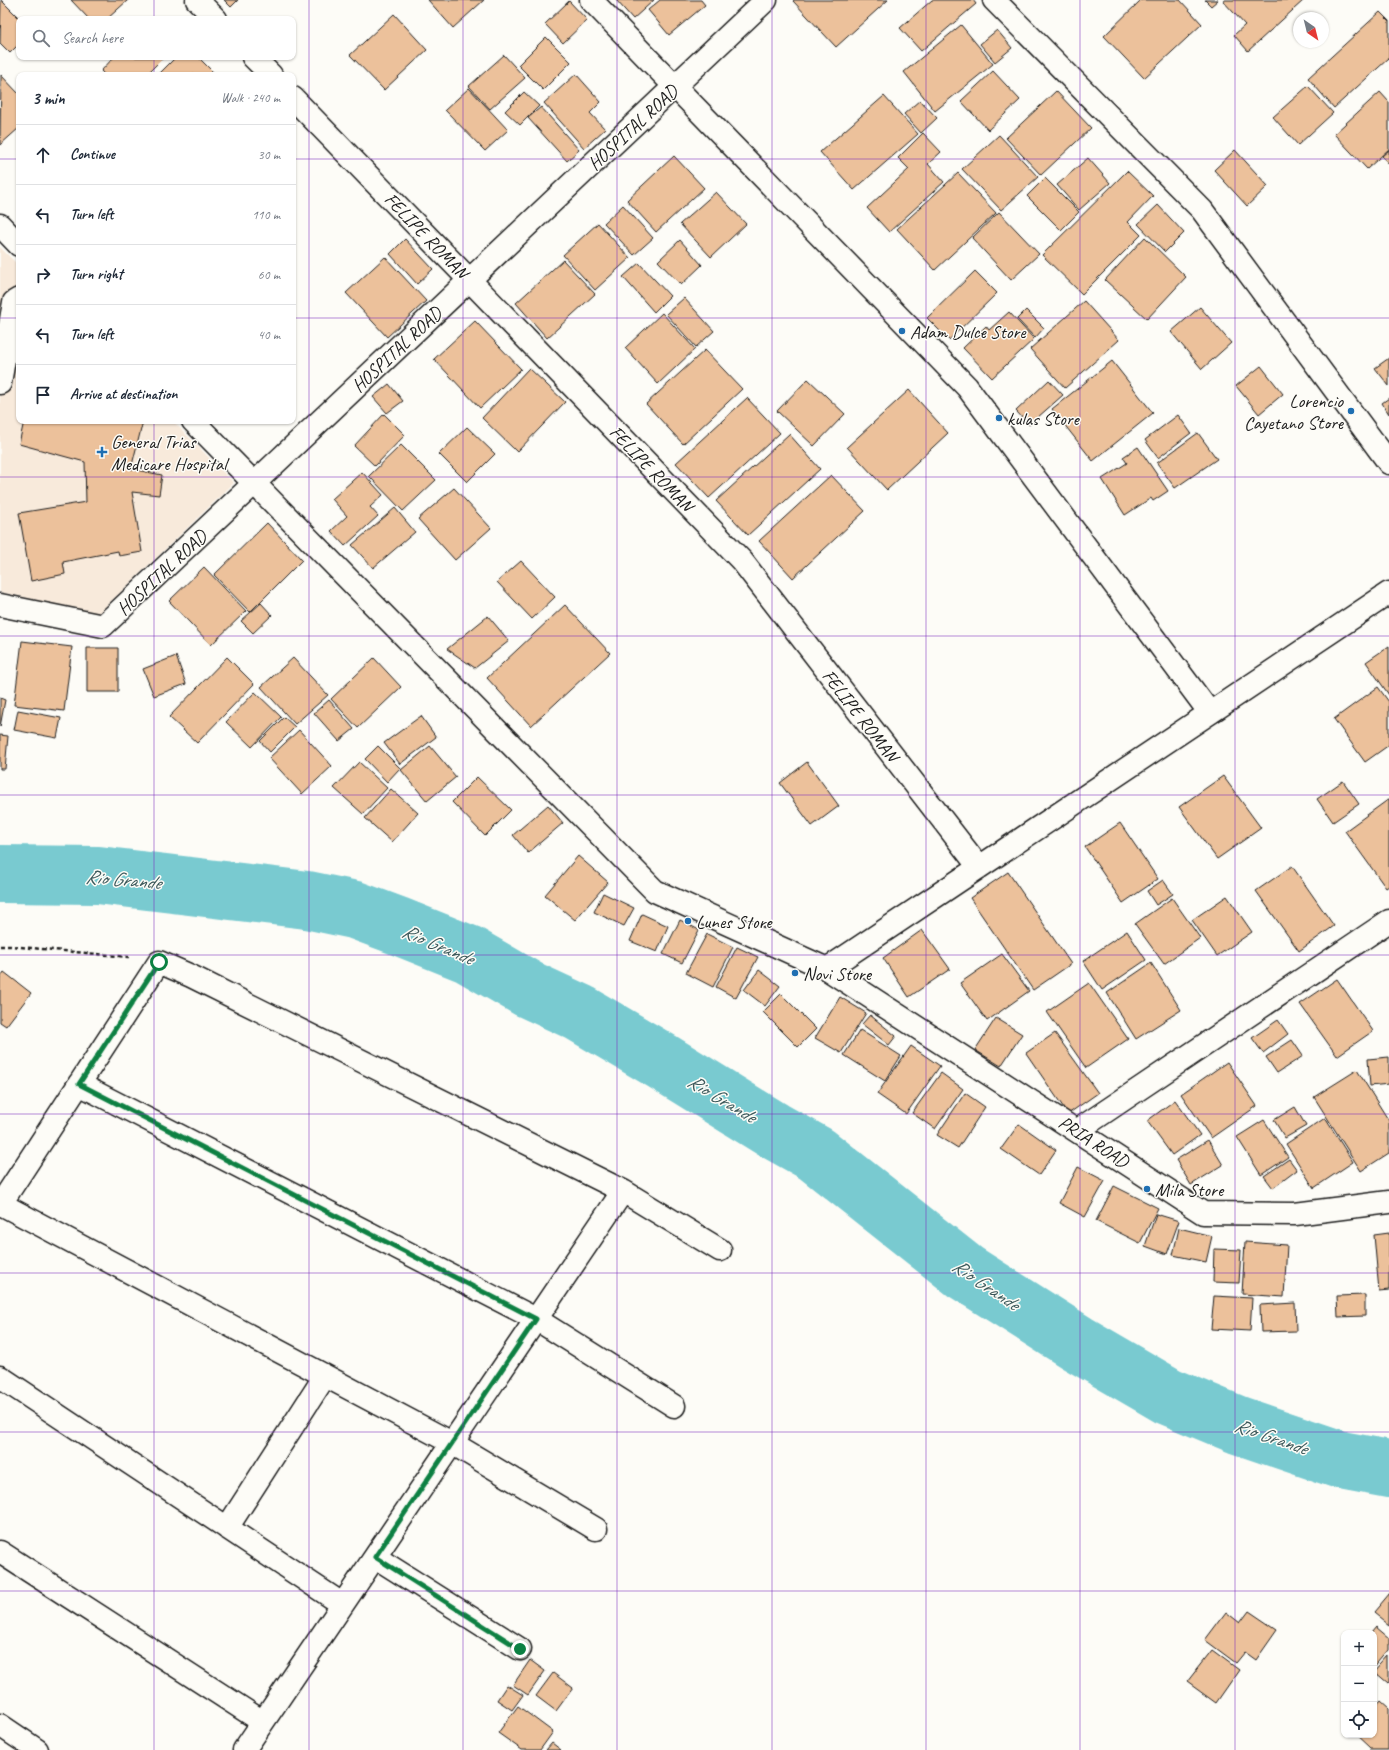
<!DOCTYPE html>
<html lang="en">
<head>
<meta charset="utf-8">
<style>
  :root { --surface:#fff; --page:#f2f2f3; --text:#1f2937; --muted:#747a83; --line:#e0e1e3 }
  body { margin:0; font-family:Caveat,sans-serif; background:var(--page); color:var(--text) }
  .controls { position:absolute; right:12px; bottom:12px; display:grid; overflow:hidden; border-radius:8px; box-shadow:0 1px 3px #0004 }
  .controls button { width:36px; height:36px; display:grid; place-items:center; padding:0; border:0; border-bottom:1px solid var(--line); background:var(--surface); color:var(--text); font:20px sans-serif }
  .compass { position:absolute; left:1293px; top:12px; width:36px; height:36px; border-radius:50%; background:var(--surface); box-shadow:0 1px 3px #0004; rotate:145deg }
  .stop { position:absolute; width:12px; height:12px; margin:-9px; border:3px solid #0b8043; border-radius:50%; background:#fff }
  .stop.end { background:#0b8043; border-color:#fff; box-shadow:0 1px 4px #0008 }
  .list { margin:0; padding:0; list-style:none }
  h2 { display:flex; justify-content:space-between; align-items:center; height:52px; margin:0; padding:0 16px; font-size:17px }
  h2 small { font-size:13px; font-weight:400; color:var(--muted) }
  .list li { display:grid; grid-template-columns:26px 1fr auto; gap:12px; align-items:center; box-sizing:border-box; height:60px; padding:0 16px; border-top:1px solid var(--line) }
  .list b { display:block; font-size:15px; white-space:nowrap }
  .list em { font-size:13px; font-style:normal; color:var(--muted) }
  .icon { flex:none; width:22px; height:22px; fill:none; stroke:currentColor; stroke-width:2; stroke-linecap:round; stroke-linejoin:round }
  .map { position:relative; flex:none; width:1389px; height:1750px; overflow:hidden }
  .search { position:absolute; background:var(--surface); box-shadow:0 1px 3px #0004; left:16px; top:16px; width:280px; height:44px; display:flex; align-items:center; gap:10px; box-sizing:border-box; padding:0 14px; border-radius:8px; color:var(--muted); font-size:15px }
  .panel { position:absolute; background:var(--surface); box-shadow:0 1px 3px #0004; left:16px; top:72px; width:280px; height:352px; border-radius:8px }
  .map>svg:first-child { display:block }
  .built { fill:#f8eadb }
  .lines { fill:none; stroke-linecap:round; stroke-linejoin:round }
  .river { stroke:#79cad0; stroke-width:58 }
  .building { fill:#ecc19b; stroke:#1c1c1c }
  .minor-casing { stroke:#1c1c1c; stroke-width:25 }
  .path { stroke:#1c1c1c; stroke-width:2.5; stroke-dasharray:4 3; stroke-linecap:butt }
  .minor { stroke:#fdfcf7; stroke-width:22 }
  .route { stroke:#0b8043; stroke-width:5 }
  .grid { fill:none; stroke:#7b2cbf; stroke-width:1; stroke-opacity:0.55 }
  .poi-dot { fill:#1f6fb2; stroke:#fdfcf7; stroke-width:1.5 }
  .labels { text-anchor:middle; stroke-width:3; stroke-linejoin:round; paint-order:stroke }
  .street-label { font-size:19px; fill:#1c1c1c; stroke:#fdfcf7 }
  .poi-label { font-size:19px; fill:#1c1c1c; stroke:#fdfcf7; text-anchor:start }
  .water-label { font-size:20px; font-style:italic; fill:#3d595b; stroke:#fdfcf7 }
</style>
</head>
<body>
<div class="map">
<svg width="1389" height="1750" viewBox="0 0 1389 1750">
  <rect width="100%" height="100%" fill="#fdfcf7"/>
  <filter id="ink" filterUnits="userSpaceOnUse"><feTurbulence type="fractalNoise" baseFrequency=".025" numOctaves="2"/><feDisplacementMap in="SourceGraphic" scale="8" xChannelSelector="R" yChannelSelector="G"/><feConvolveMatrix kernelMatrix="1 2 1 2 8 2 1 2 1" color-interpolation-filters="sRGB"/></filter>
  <g filter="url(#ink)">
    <!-- built -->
    <path class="built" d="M 0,247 L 19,266 L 19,421 L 173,421 L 234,483 L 98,614 L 0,592 Z"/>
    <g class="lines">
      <!-- river -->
      <path class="river" d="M 0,874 L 98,875 L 307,900 L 355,910 L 398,926 L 468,954 L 528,989 L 580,1013 L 663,1062 L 773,1130 L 816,1154 L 965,1272 L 1077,1343 L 1168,1396 L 1238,1425 L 1341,1460 L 1389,1469"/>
    </g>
    <!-- building -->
    <path class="building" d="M 1,0 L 20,19 L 19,44 L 10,53 L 0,43 Z
      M 71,0 L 128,0 L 107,19 L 89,19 Z
      M 224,0 L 238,0 L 231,7 Z
      M 428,0 L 484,0 L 453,28 Z
      M 616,0 L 654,0 L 633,19 Z
      M 660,0 L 701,0 L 705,5 L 669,35 L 648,10 Z
      M 794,0 L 888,0 L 836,47 L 793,1 Z
      M 932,0 L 973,0 L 976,4 L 921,51 L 900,28 Z
      M 1141,0 L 1180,0 L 1202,24 L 1144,78 L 1104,36 Z
      M 1205,0 L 1218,0 L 1211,6 Z
      M 1225,0 L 1304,0 L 1248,51 L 1234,35 L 1245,25 L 1223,1 Z
      M 569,1 L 587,20 L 563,43 L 545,24 Z
      M 1380,12 L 1389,21 L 1389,58 L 1334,108 L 1308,78 Z
      M 394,14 L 427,50 L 384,90 L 350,55 Z
      M 961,25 L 993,64 L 935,111 L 904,72 Z
      M 997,30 L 1012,48 L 995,62 L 980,44 Z
      M 546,37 L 571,62 L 543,90 L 518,65 Z
      M 504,55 L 525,78 L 490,109 L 469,86 Z
      M 114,57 L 164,57 L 146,75 L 105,75 L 101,71 Z
      M 176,57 L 198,57 L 215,74 L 158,75 Z
      M 993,71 L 1020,100 L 988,130 L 961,101 Z
      M 576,74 L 601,102 L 590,113 L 605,129 L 584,148 L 544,103 Z
      M 1,75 L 19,94 L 19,128 L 0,145 Z
      M 1308,86 L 1333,113 L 1298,145 L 1273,117 Z
      M 469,88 L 508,130 L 485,151 L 445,110 Z
      M 1056,91 L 1091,128 L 1041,175 L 1006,138 Z
      M 524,92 L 539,106 L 520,125 L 505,111 Z
      M 1380,92 L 1389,102 L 1389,149 L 1367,169 L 1334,134 Z
      M 884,96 L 918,134 L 854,190 L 820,152 Z
      M 920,100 L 937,118 L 921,133 L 904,114 Z
      M 541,107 L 579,150 L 567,161 L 528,118 Z
      M 923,133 L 941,152 L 928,164 L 944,182 L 889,232 L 867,208 L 909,169 L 898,158 Z
      M 999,135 L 1038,177 L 1001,210 L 962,169 Z
      M 1235,150 L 1268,186 L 1247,206 L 1214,170 Z
      M 1389,150 L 1389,164 L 1382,156 Z
      M 674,156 L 704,188 L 656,232 L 627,200 Z
      M 1088,158 L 1110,183 L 1079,210 L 1057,185 Z
      M 1127,171 L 1153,196 L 1128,222 L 1141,235 L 1082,294 L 1042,255 Z
      M 958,173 L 996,213 L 935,270 L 897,229 Z
      M 1045,178 L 1079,212 L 1061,230 L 1027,196 Z
      M 716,192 L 746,224 L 711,257 L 680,224 Z
      M 623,205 L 653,238 L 634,255 L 604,223 Z
      M 1158,205 L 1184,233 L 1165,252 L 1138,224 Z
      M 999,212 L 1039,254 L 1011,280 L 972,238 Z
      M 598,223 L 630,258 L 595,290 L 563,255 Z
      M 1145,237 L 1186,277 L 1147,319 L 1105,280 Z
      M 405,239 L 433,269 L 417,284 L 390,254 Z
      M 680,240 L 702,265 L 681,285 L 658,261 Z
      M 385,257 L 426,301 L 387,337 L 346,293 Z
      M 563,260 L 595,294 L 547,338 L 516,303 Z
      M 639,263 L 670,296 L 654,312 L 623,277 Z
      M 975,271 L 997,293 L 949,340 L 927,318 Z
      M 684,298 L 714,331 L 696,347 L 666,314 Z
      M 1084,301 L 1119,340 L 1065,388 L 1030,349 Z
      M 1200,307 L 1231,343 L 1202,369 L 1171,332 Z
      M 1026,310 L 1044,328 L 1035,338 L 1017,319 Z
      M 1009,312 L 1034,339 L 992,378 L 963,348 L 986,326 L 989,330 Z
      M 662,313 L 695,349 L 658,384 L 625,348 Z
      M 475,321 L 521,369 L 480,408 L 434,359 Z
      M 705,350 L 742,389 L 683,444 L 646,404 Z
      M 1389,358 L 1389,386 L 1375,368 Z
      M 1112,361 L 1153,413 L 1093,461 L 1052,409 Z
      M 1261,366 L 1283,394 L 1259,414 L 1236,386 Z
      M 529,368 L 565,402 L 517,452 L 482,418 Z
      M 808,379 L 845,414 L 814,446 L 777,411 Z
      M 1049,380 L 1063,395 L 1029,425 L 1016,411 Z
      M 389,384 L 403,401 L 387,413 L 373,397 Z
      M 909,390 L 948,433 L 887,490 L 847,447 Z
      M 747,398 L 780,433 L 709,498 L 676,463 Z
      M 1389,398 L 1389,414 L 1382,403 Z
      M 384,414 L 405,435 L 375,466 L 354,446 Z
      M 1178,415 L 1191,433 L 1158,458 L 1145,440 Z
      M 24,421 L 143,421 L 131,469 L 162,475 L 159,495 L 132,492 L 142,552 L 119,556 L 118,551 L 63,562 L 65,574 L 31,581 L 19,513 L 86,502 L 85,462 L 19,444 Z
      M 467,427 L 495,454 L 467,482 L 439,454 Z
      M 1198,433 L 1217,459 L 1175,488 L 1157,463 Z
      M 789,434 L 820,469 L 748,535 L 716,501 Z
      M 401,445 L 436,480 L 403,511 L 369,476 Z
      M 1138,447 L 1168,491 L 1153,501 L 1151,498 L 1125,515 L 1102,479 L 1127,463 L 1123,457 Z
      M 362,472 L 383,495 L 370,507 L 378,516 L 345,546 L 331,531 L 347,516 L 332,499 Z
      M 831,475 L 865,511 L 793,578 L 759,541 Z
      M 454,488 L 491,528 L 455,560 L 418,519 Z
      M 395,508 L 415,532 L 373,568 L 352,545 Z
      M 267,523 L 302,560 L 250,612 L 214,575 Z
      M 521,561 L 555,597 L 532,619 L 497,582 Z
      M 204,567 L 246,611 L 211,645 L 169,601 Z
      M 261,603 L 272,615 L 253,633 L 241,621 Z
      M 565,605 L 610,653 L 531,726 L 487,678 Z
      M 488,616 L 509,641 L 475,668 L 447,649 Z
      M 22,641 L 72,647 L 64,711 L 14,705 Z
      M 1389,646 L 1389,695 L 1366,662 Z
      M 87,648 L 118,648 L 118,692 L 87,692 Z
      M 176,656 L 186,684 L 154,696 L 143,669 Z
      M 227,657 L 254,684 L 197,743 L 169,717 Z
      M 293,658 L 328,695 L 295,724 L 261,687 Z
      M 374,658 L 401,687 L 358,728 L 331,699 Z
      M 1378,687 L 1389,702 L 1389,745 L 1365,762 L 1334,719 Z
      M 255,692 L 281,717 L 252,747 L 226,722 Z
      M 0,698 L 5,700 L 0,727 Z
      M 329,700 L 354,729 L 339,741 L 314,713 Z
      M 18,710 L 61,718 L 57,738 L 14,730 Z
      M 421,716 L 436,737 L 400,764 L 384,743 Z
      M 284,717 L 295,727 L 270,752 L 260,741 Z
      M 299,730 L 332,766 L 302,794 L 269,758 Z
      M 0,735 L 8,736 L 5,769 L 0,769 Z
      M 378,746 L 400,768 L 387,782 L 365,759 Z
      M 430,746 L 456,777 L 427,801 L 401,770 Z
      M 359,762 L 387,788 L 363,814 L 334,788 Z
      M 807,762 L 839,806 L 812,826 L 780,783 Z
      M 1223,776 L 1261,828 L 1217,859 L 1179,807 Z
      M 477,777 L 511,810 L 485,836 L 452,802 Z
      M 1343,781 L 1359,804 L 1333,822 L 1317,799 Z
      M 391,789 L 418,813 L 392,842 L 365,818 Z
      M 1389,799 L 1389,886 L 1386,888 L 1345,831 Z
      M 548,805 L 563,823 L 528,853 L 513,835 Z
      M 1120,823 L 1158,879 L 1123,903 L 1085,847 Z
      M 578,856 L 608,882 L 575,920 L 545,895 Z
      M 1292,866 L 1334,926 L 1299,951 L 1256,891 Z
      M 1008,872 L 1071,964 L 1033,990 L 970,898 Z
      M 1163,880 L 1173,894 L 1156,905 L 1147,891 Z
      M 603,893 L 634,908 L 624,926 L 594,912 Z
      M 1227,896 L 1252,932 L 1217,956 L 1192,920 Z
      M 1172,898 L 1200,938 L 1164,964 L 1135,924 Z
      M 642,914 L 668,926 L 657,952 L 630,941 Z
      M 680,920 L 699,930 L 682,963 L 663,954 Z
      M 922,930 L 950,969 L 909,997 L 883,958 Z
      M 1127,931 L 1146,960 L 1102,990 L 1083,961 Z
      M 707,934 L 733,947 L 713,987 L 686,973 Z
      M 737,947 L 758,957 L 736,998 L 716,987 Z
      M 1002,954 L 1029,991 L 987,1021 L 960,983 Z
      M 1151,963 L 1181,1010 L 1136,1039 L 1107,993 Z
      M 759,970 L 780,986 L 765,1006 L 744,990 Z
      M 4,972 L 31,993 L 6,1026 L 0,1022 L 0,978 Z
      M 1337,979 L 1373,1031 L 1337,1056 L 1300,1004 Z
      M 1089,983 L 1128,1039 L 1086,1068 L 1047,1012 Z
      M 781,994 L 816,1029 L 798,1047 L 763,1012 Z
      M 840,997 L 866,1013 L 841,1053 L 815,1038 Z
      M 870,1015 L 896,1036 L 889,1045 L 862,1024 Z
      M 996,1018 L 1022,1034 L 1001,1066 L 975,1050 Z
      M 1278,1020 L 1288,1034 L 1263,1053 L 1252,1038 Z
      M 860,1030 L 901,1056 L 885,1081 L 844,1055 Z
      M 1055,1033 L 1098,1093 L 1068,1114 L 1026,1053 Z
      M 1292,1040 L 1303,1056 L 1277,1073 L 1266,1057 Z
      M 911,1046 L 940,1066 L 906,1114 L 877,1094 Z
      M 1389,1057 L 1389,1084 L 1370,1086 L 1368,1059 Z
      M 1227,1062 L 1257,1106 L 1211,1138 L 1181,1094 Z
      M 1357,1070 L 1389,1121 L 1389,1153 L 1361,1171 L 1314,1097 Z
      M 941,1073 L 963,1089 L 935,1129 L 912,1113 Z
      M 965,1093 L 985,1107 L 958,1148 L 937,1135 Z
      M 1175,1100 L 1200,1135 L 1172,1155 L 1147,1121 Z
      M 1295,1107 L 1306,1126 L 1285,1138 L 1274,1120 Z
      M 1325,1118 L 1353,1162 L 1314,1188 L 1286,1144 Z
      M 1264,1120 L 1288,1157 L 1261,1175 L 1237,1137 Z
      M 1019,1124 L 1056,1150 L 1039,1175 L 1001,1149 Z
      M 1208,1140 L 1223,1165 L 1191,1185 L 1176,1160 Z
      M 1289,1159 L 1297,1170 L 1273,1188 L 1264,1176 Z
      M 1078,1167 L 1105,1181 L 1085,1217 L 1059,1203 Z
      M 1114,1186 L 1158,1208 L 1140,1243 L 1096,1221 Z
      M 1156,1214 L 1179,1221 L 1167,1254 L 1145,1246 Z
      M 1179,1228 L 1212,1236 L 1206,1262 L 1173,1255 Z
      M 1389,1233 L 1389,1290 L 1379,1291 L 1374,1235 Z
      M 1245,1242 L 1287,1245 L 1284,1297 L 1242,1294 Z
      M 1214,1249 L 1241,1250 L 1239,1283 L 1213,1282 Z
      M 1365,1295 L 1365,1316 L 1338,1317 L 1337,1296 Z
      M 1214,1296 L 1252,1298 L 1250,1331 L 1211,1329 Z
      M 1295,1303 L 1296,1331 L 1261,1332 L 1260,1305 Z
      M 1389,1593 L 1389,1625 L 1373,1612 Z
      M 1249,1611 L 1277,1630 L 1256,1660 L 1245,1652 L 1236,1663 L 1205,1640 L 1226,1612 L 1240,1623 Z
      M 1376,1627 L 1389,1638 L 1389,1650 L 1374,1668 L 1374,1633 L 1371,1633 Z
      M 1212,1650 L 1239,1670 L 1216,1703 L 1187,1682 Z
      M 1389,1655 L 1389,1683 L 1388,1684 L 1374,1672 Z
      M 530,1660 L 545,1671 L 528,1695 L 513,1685 Z
      M 553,1673 L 573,1688 L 556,1711 L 536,1696 Z
      M 507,1685 L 523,1695 L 512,1710 L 497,1700 Z
      M 1379,1701 L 1389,1710 L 1389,1750 L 1371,1750 L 1355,1735 L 1374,1735 L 1374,1707 Z
      M 518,1706 L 553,1732 L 540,1750 L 522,1750 L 498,1733 Z
      M 552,1743 L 561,1750 L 546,1750 Z"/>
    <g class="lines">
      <!-- minor casing -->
      <g class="minor-casing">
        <path id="minor" d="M 197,0 L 216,19
          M 591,0 L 967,387 L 1210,713
          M 994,0 L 1202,210 L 1389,463
          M 253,57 L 271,75
          M 293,98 L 742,561 L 979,867
          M 0,225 L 19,245
          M 0,383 L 14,302 L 19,299
          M 193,421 L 655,891 L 827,969 L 1203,1213 L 1295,1214 L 1389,1202
          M 0,605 L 103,626 L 766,0
          M 827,969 L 1389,593
          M 79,1084 L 536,1319 L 674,1406
          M 1078,1130 L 1389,921
          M 1,1204 L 452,1443 L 596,1529
          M 0,1205 L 159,962 L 191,976 L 623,1191 L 720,1250
          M 0,1377 L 342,1604
          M 227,1528 L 325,1376
          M 0,1552 L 263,1722
          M 375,1557 L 520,1649
          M 0,1725 L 37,1750
          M 244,1750 L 623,1191"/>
      </g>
      <!-- path -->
      <path class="path" d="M 0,946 L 10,946 L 129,957"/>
      <!-- minor -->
      <use href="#minor" class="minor"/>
    </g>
  </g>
  <g class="lines" filter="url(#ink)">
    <!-- route -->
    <path class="route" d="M 159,962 L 79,1084 L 536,1319 L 375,1557 L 520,1649"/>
  </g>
  <!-- grid -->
  <path class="grid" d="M 154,0 L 154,19M 309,0 L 309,1750M 463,0 L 463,1750M 617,0 L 617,1750M 772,0 L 772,1750M 926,0 L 926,1750M 1080,0 L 1080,1750M 1235,0 L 1235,1750M 154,57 L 154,75M 0,159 L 19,159M 293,159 L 1389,159M 0,318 L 19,318M 293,318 L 1389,318M 154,421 L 154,1750M 0,477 L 1389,477M 0,636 L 1389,636M 0,795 L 1389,795M 0,955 L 1389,955M 0,1114 L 1389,1114M 0,1273 L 1389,1273M 0,1432 L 1389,1432M 0,1591 L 1389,1591"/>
  <!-- markers -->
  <g class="poi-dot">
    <circle cx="902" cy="331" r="4"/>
    <circle cx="1351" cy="411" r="4"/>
    <circle cx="999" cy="418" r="4"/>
    <path d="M100 446h4v4h4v4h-4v4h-4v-4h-4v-4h4z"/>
    <circle cx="688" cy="921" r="4"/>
    <circle cx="795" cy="973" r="4"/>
    <circle cx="1147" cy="1189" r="4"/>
  </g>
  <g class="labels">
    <!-- street labels -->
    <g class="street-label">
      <text transform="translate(632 127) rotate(-43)" y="7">HOSPITAL ROAD</text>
      <text transform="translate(427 235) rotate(46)" y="7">FELIPE ROMAN</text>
      <text transform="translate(396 349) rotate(-43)" y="7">HOSPITAL ROAD</text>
      <text transform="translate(652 468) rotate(46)" y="7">FELIPE ROMAN</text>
      <text transform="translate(161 572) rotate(-43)" y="7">HOSPITAL ROAD</text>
      <text transform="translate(861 715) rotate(52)" y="7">FELIPE ROMAN</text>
      <text transform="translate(1094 1141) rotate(33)" y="7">PRIA ROAD</text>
    </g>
    <!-- poi labels -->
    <g class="poi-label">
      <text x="910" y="338">Adam Dulce Store</text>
      <text x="1343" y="407" text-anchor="end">Lorencio<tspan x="1343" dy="22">Cayetano Store</tspan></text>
      <text x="1007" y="425">kulas Store</text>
      <text x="111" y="448">General Trias<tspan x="111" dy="22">Medicare Hospital</tspan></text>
      <text x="696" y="928">Lunes Store</text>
      <text x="803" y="980">Novi Store</text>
      <text x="1155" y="1196">Mila Store</text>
    </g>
    <!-- water labels -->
    <g class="water-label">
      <text transform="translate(123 879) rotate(5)" y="7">Rio Grande</text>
      <text transform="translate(438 944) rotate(23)" y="7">Rio Grande</text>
      <text transform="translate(722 1098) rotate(31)" y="7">Rio Grande</text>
      <text transform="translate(986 1284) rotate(34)" y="7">Rio Grande</text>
      <text transform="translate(1271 1436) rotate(19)" y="7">Rio Grande</text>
    </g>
  </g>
</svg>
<div class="controls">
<button>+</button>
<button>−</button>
<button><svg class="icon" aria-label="locate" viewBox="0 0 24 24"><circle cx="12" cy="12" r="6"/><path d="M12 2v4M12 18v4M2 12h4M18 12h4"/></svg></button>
</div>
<svg class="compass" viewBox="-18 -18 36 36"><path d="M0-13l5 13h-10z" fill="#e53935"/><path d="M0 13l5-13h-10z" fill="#747a83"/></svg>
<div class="stop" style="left:159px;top:962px"></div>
<div class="stop end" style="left:520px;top:1649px"></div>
<div class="search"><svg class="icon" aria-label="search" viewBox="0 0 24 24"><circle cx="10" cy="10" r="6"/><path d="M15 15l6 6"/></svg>Search here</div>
<section class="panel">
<h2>3 min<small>Walk · 240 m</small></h2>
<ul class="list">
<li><svg class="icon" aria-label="ahead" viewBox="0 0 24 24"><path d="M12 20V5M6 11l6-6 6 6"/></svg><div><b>Continue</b></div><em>30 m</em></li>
<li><svg class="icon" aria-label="left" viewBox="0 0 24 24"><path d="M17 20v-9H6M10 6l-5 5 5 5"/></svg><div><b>Turn left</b></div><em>110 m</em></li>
<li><svg class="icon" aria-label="right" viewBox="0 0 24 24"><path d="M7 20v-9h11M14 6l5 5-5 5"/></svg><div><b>Turn right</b></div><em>60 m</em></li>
<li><svg class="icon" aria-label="left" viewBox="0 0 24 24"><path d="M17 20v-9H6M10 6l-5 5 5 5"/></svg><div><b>Turn left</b></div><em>40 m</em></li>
<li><svg class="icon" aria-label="arrive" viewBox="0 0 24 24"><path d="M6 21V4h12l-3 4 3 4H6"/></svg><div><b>Arrive at destination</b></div></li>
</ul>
</section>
</div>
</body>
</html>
